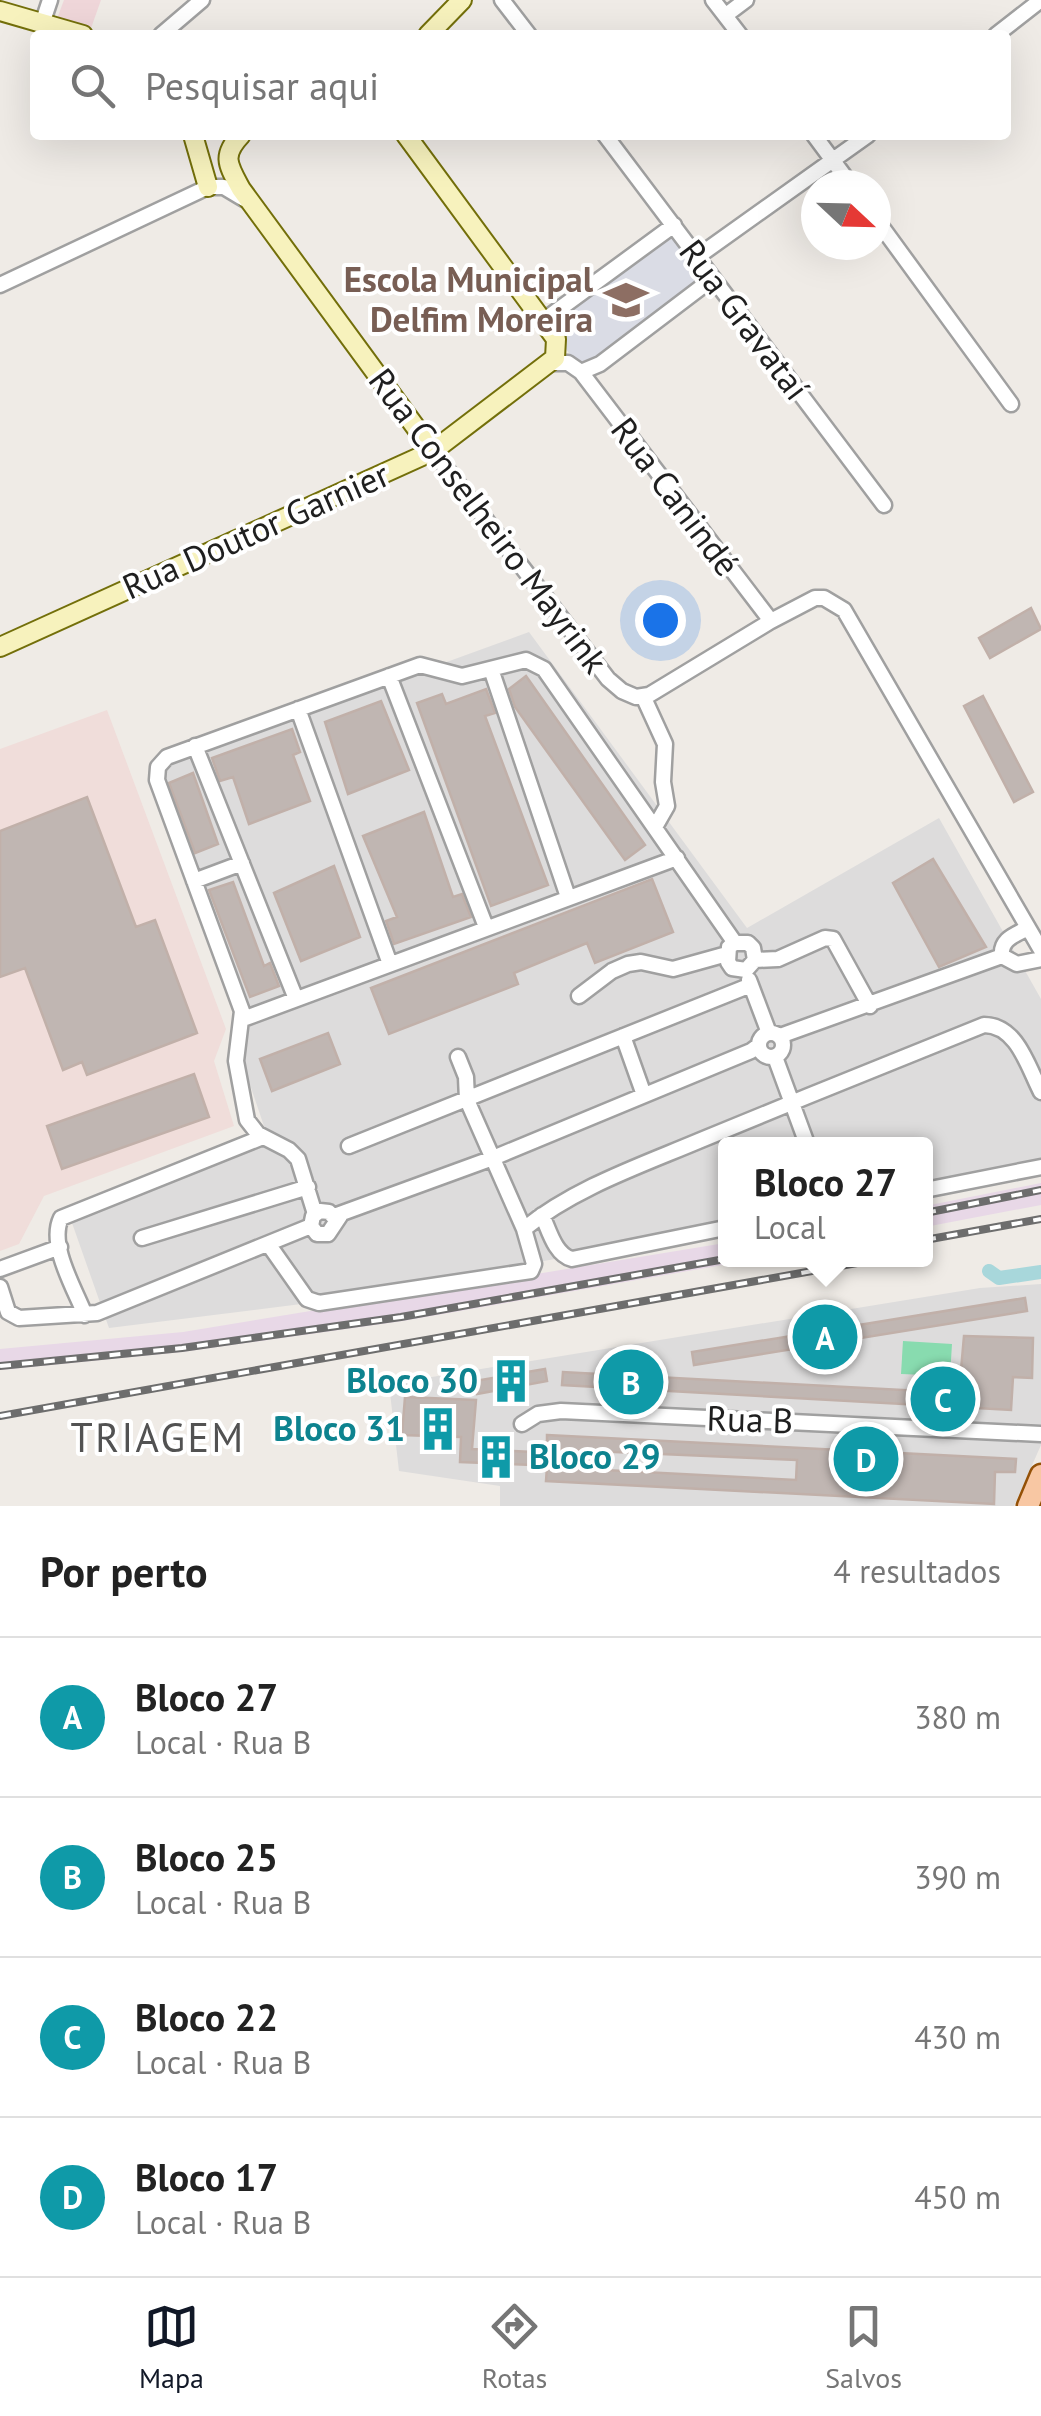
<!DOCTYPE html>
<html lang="pt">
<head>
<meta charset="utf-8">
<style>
  :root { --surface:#fff; --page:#f2f2f2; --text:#222; --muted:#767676; --line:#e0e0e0; --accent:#111827 }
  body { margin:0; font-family:"PT Sans",sans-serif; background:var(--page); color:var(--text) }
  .compass { position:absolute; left:801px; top:170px; width:90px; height:90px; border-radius:50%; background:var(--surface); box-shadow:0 10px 40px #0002; rotate:112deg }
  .you { position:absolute; left:660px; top:620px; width:35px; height:35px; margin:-25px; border:8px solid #fff; border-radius:50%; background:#1a73e8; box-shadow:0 0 0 15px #1a73e833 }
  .badge { display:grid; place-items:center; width:65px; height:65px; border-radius:50%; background:var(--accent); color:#fff; font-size:32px; font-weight:700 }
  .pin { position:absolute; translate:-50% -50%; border:5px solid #fff; box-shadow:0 2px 10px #0006 }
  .popup { position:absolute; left:718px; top:1137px; width:215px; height:130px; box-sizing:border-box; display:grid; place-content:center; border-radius:10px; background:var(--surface); filter:drop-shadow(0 2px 8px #0005); font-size:32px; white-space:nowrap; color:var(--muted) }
  .popup b { font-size:38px; color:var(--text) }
  .popup::after { content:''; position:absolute; left:50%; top:100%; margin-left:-20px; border:20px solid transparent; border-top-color:var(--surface) }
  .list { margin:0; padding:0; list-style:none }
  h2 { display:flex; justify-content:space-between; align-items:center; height:130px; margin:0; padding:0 40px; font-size:42px }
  h2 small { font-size:32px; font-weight:400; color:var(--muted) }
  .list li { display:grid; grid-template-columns:65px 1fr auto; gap:30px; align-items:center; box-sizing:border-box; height:160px; padding:0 40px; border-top:2px solid var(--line) }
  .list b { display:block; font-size:38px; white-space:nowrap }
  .list p { margin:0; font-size:32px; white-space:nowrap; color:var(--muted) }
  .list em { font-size:32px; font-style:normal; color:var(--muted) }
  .icon { flex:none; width:55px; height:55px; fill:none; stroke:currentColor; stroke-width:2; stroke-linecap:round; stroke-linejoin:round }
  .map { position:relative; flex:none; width:1041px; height:1506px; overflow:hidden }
  .search { position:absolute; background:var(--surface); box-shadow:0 10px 40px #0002; left:30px; right:30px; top:30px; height:110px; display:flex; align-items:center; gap:25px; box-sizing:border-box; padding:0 35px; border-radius:10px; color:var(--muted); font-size:38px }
  .sheet { height:770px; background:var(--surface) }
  nav { display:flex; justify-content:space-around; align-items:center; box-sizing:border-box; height:140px; border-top:2px solid var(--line); background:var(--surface); font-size:28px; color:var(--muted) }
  nav a { display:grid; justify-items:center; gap:5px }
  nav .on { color:var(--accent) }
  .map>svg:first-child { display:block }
  .residential { fill:#dddcdc }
  .commercial { fill:#efd6d9 }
  .industrial { fill:#e8d8e7 }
  .military { fill:#f0ddda }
  .pitch { fill:#88dbaf }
  .plaza { fill:#dadce5 }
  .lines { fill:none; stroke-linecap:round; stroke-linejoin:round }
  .canal { stroke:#a8d7db; stroke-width:14 }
  .building { fill:#c0b6b2; stroke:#c1b0a9; stroke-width:2.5 }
  .minor-casing { stroke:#a0a0a0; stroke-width:19 }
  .secondary-casing { stroke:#736f0a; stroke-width:22 }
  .primary-casing { stroke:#945107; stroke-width:25 }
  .minor { stroke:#fff; stroke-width:14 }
  .secondary { stroke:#f7f2bd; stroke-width:18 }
  .primary { stroke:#f8c7a3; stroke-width:20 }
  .rail-casing { stroke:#6d6d6d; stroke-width:8 }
  .rail { stroke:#fff; stroke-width:4; stroke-dasharray:11; stroke-linecap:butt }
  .labels { text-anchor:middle; stroke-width:8; stroke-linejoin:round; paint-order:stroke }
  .education-label { font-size:35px; font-weight:bold; fill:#785e54; stroke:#fff; text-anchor:end }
  .street-label { font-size:35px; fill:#1f1f1f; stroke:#fff }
  .culture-label { font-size:35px; font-weight:bold; fill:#0d838f; stroke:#fff; text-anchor:end }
  .quarter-label { font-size:40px; letter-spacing:2.5px; fill:#525252; stroke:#fff }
</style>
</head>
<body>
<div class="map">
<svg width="1041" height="1506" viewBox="0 0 1041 1506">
  <rect width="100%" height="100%" fill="#efebe6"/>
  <!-- residential -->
  <path class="residential" d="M 529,632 L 747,928 L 939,818 L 1041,999 L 1041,1169 L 925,1192 L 925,1144 L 725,1144 L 725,1228 L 325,1301 L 109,1328 L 72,1223 L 269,1141 L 243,1064 L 245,999 L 165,781 L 167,770 L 174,761 Z
    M 1041,1284 L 1041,1445 L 1014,1506 L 500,1506 L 500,1486 L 399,1471 L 389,1384 L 980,1288 Z"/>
  <!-- commercial -->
  <path class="commercial" d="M 64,0 L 101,0 L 90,31 L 55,24 Z"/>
  <!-- industrial -->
  <path class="industrial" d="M 1041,1183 L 1041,1205 L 925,1227 L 925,1206 Z
    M 725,1243 L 725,1260 L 751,1260 L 403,1321 L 182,1352 L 0,1370 L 0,1349 L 183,1332 Z"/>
  <!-- military -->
  <path class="military" d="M 107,710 L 226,1029 L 214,1061 L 234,1126 L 44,1196 L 19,1244 L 0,1251 L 0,749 Z"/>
  <!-- pitch -->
  <path class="pitch" d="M 903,1341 L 952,1344 L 950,1376 L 901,1374 Z"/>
  <!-- plaza -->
  <path class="plaza" d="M 674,230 L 707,279 L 582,370 L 545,322 Z"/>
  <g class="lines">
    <!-- canal -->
    <path class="canal" d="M 989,1271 L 999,1278 L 1041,1272"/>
  </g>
  <!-- building -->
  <path class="building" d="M 1031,608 L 1041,629 L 990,658 L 979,638 Z
    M 526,676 L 645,845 L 625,860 L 515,707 L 509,689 Z
    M 486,689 L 495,713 L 485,716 L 548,885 L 491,906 L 417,703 L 442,694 L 446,704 Z
    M 983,696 L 1033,792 L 1014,802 L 964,706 Z
    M 381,701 L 409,770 L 348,794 L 325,722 Z
    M 292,729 L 300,752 L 293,755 L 310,801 L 249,824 L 233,777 L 220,781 L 212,758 Z
    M 193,773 L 218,844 L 195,853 L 169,783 Z
    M 87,797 L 136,927 L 155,920 L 197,1033 L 87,1075 L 82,1062 L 63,1070 L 25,968 L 0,977 L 0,831 Z
    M 424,812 L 453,897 L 462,894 L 471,917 L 394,944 L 386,921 L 397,917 L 363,836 Z
    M 933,859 L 986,947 L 939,967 L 893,883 Z
    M 334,866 L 360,937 L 301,961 L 274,893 Z
    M 652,879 L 673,932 L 595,963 L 587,943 L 514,973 L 518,984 L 389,1034 L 371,988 Z
    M 233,882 L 264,966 L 270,963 L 279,986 L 250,997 L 209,890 Z
    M 328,1033 L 340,1064 L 272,1091 L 260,1059 Z
    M 194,1074 L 209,1117 L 62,1169 L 47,1126 Z
    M 1025,1298 L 1027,1311 L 694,1365 L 692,1352 Z
    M 964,1336 L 1033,1338 L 1032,1378 L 1013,1377 L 1011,1410 L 562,1385 L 563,1372 L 959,1393 Z
    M 545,1369 L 547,1381 L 477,1394 L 475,1381 Z
    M 405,1397 L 476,1400 L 472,1449 L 533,1452 L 532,1465 L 460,1462 L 461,1437 L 402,1435 Z
    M 547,1435 L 1016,1459 L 1015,1472 L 995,1472 L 994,1504 L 546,1481 L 547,1467 L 796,1480 L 797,1460 L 547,1449 Z"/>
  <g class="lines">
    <!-- minor casing -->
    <g class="minor-casing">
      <path id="minor" d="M 502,0 L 529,35
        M 713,0 L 740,35
        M 726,15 L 746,0
        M 42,24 L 50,0
        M 161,35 L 202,0
        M 996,35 L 1041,0
        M 605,135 L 884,505
        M 814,135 L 851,185
        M 876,219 L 1011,404
        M 697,257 L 868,135
        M 0,285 L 208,187 L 224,187 L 244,199
        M 543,321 L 674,225
        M 550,363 L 568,363 L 581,372 L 771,621
        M 581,372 L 600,364 L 712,279
        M 433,451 L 608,679 L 622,691 L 636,697 L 649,695 L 771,621 L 815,598 L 824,598 L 844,610 L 1041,950
        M 491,669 L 568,897
        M 389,676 L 486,927
        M 643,696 L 665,744 L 663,782 L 667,806 L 655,827
        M 298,709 L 390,964
        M 195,746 L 296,999
        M 194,881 L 242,863
        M 1028,928 C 1015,935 1000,939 1002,956 L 1017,964 L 1041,959
        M 755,960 L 778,959 L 825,938 L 833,939 L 870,1006
        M 749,980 L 769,1033
        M 579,996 L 612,971 L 628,964 L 641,962 L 673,969 L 727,954
        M 243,1019 L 677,858
        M759 1045a12 12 0 1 1 24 0a12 12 0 1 1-24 0Z
        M 623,1036 L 644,1095
        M 780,1036 L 1002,956
        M 775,1057 L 807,1144
        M 349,1146 L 751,985
        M 925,1190 L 1041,1167
        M 315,1214 L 298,1159 L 289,1150 L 258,1134 L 247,1120 L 236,1061 L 242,1011 L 157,780 L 158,767 L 167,757 L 420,665 L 462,676 L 526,660 L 544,669 L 735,943 L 748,943 L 753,948 L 755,960 L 746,970 L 732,968 L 728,962 L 729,947 L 735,943
        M 542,1215 C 549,1230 555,1255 572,1259 L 725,1228
        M 334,1216 L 493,1158 L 751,1051 L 759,1045
        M 336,1220 L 329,1212 L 320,1211 L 313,1216 L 311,1226 L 317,1234 L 328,1234 L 340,1216
        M 524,1229 C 574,1188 642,1165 701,1140 C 795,1101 890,1063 984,1025 C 1017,1025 1028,1067 1041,1092
        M 142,1238 L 308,1187
        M 269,1245 L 307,1299 L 319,1303 L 531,1271 L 534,1264 L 524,1229 L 467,1100 L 466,1077 L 458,1057
        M 0,1269 L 60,1247
        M 0,1287 L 8,1312 L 19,1318 L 97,1313 L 311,1226
        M 85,1315 C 75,1289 48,1245 61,1218 L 263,1137
        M 522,1424 L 538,1414 L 561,1411 L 1041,1434"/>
    </g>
    <!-- secondary casing -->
    <g class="secondary-casing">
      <path id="secondary" d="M 0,11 L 83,35
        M 428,35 L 462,0
        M 193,135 L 208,187
        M 241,135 C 221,156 228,165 241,189 L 433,451
        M 0,647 L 433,451 L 555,358 L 556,339 L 406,135"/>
    </g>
    <!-- primary casing -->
    <g class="primary-casing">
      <path id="primary" d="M 1028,1506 L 1041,1475"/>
    </g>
    <!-- minor -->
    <use href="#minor" class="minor"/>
    <!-- secondary -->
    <use href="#secondary" class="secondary"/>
    <!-- primary -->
    <use href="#primary" class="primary"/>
    <!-- rail casing -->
    <g class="rail-casing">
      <path id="rail" d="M 925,1213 L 1041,1190
        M 925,1240 L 1041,1219
        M 0,1366 L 182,1348 L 401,1317 L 725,1259
        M 0,1416 L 874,1260"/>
    </g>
    <!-- rail -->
    <use href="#rail" class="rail"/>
  </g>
  <!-- icons -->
  <defs>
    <g id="school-bare" transform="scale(3.45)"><path d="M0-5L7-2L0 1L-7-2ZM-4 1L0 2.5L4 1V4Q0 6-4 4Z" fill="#8d6e63" stroke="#fff" stroke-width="2.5" paint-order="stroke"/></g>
    <g id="building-bare" transform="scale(3.45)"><path d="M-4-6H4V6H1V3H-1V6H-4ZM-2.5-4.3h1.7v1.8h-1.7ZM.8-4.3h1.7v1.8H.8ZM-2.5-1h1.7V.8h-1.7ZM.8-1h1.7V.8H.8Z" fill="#0f9aa8" stroke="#fff" stroke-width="2.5" paint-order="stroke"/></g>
  </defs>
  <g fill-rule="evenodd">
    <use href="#school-bare" x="626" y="300"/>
    <use href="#building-bare" x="511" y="1381"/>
    <use href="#building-bare" x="438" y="1429"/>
    <use href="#building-bare" x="496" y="1457"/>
  </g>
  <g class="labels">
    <!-- education labels -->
    <g class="education-label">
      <text x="593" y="292">Escola Municipal<tspan x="593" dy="40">Delfim Moreira</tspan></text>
    </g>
    <!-- street labels -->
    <g class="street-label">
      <text transform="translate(744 320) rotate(53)" y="12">Rua Gravataí</text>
      <text transform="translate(675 497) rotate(53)" y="12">Rua Canindé</text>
      <text transform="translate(488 521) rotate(53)" y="12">Rua Conselheiro Mayrink</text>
      <text transform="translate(256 531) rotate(-24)" y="12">Rua Doutor Garnier</text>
      <text transform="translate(750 1420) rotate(2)" y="12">Rua B</text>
    </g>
    <!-- culture labels -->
    <g class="culture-label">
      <text x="478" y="1393">Bloco 30</text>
      <text x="405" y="1441">Bloco 31</text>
      <text x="529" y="1469" text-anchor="start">Bloco 29</text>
    </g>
    <!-- quarter labels -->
    <g class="quarter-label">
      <text x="158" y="1452">TRIAGEM</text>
    </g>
  </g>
</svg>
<svg class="compass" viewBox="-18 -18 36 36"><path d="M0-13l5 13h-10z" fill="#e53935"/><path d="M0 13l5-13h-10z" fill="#767676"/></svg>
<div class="you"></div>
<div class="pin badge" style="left:825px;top:1337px;background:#0f9aa8">A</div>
<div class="popup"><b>Bloco 27</b>Local</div>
<div class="pin badge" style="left:631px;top:1382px;background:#0f9aa8">B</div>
<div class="pin badge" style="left:943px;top:1399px;background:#0f9aa8">C</div>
<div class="pin badge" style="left:866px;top:1459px;background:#0f9aa8">D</div>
<div class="search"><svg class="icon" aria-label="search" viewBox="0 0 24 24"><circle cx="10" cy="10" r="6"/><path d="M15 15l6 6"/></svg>Pesquisar aqui</div>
</div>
<section class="sheet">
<h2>Por perto<small>4 resultados</small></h2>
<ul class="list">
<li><span class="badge" style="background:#0f9aa8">A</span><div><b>Bloco 27</b><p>Local · Rua B</p></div><em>380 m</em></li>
<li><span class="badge" style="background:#0f9aa8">B</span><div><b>Bloco 25</b><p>Local · Rua B</p></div><em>390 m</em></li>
<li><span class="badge" style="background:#0f9aa8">C</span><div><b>Bloco 22</b><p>Local · Rua B</p></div><em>430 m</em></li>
<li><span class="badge" style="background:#0f9aa8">D</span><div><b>Bloco 17</b><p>Local · Rua B</p></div><em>450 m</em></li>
</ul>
</section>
<nav>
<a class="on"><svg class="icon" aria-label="map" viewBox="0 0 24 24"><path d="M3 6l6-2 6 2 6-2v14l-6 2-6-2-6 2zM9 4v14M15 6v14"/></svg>Mapa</a>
<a><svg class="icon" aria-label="directions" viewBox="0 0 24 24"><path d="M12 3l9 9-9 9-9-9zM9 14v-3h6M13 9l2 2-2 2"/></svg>Rotas</a>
<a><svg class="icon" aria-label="saved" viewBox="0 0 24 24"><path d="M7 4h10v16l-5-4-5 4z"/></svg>Salvos</a>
</nav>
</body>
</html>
